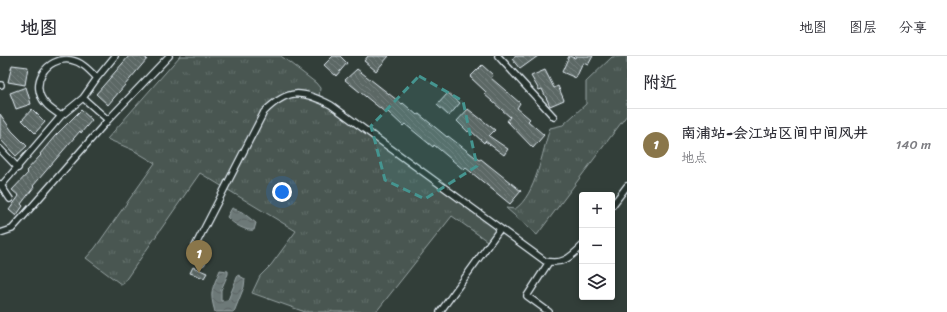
<!DOCTYPE html>
<html lang="zh">
<head>
<meta charset="utf-8">
<style>
  :root { --surface:#fff; --page:#f2f2f3; --text:#2b2b33; --muted:#7c7c81; --line:#e1e1e2; --accent:#8a764a }
  body { margin:0; font-family:Sriracha,"LXGW WenKai TC",sans-serif; background:var(--page); color:var(--text) }
  .controls { position:absolute; right:12px; bottom:12px; display:grid; overflow:hidden; border-radius:4px; box-shadow:0 2px 6px #0003 }
  .controls button { width:36px; height:36px; display:grid; place-items:center; padding:0; border:0; border-bottom:1px solid var(--line); background:var(--surface); color:var(--text); font:20px sans-serif }
  .you { position:absolute; left:282px; top:136px; width:14px; height:14px; margin:-10px; border:3px solid #fff; border-radius:50%; background:#1a73e8; box-shadow:0 0 0 6px #1a73e833 }
  .badge { display:grid; place-items:center; width:26px; height:26px; border-radius:50%; background:var(--accent); color:#fff; font-size:13px; font-weight:700 }
  .pin { position:absolute; translate:-50% -33px; filter:drop-shadow(0 1px 2px #0008) }
  .pin::after { content:''; position:absolute; top:21px; width:14px; height:12px; background:inherit; clip-path:polygon(0 0,100% 0,50% 100%) }
  .list { margin:0; padding:0; list-style:none }
  h2 { display:flex; justify-content:space-between; align-items:center; height:52px; margin:0; padding:0 16px; font-size:17px }
  h2 small { font-size:13px; font-weight:400; color:var(--muted) }
  .list li { display:grid; grid-template-columns:26px 1fr auto; gap:12px; align-items:center; box-sizing:border-box; height:72px; padding:0 16px; border-top:1px solid var(--line) }
  .list b { display:block; font-size:15px; white-space:nowrap }
  .list p { margin:0; font-size:13px; white-space:nowrap; color:var(--muted) }
  .list em { font-size:13px; font-style:normal; color:var(--muted) }
  .icon { flex:none; width:22px; height:22px; fill:none; stroke:currentColor; stroke-width:2; stroke-linecap:round; stroke-linejoin:round }
  .map { position:relative; flex:none; width:627px; height:256px; overflow:hidden }
  header { display:flex; align-items:center; gap:24px; box-sizing:border-box; height:56px; padding:0 20px; background:var(--surface); border-bottom:1px solid var(--line) }
  header strong { font-size:19px }
  nav { display:flex; gap:22px; margin-inline-start:auto; font-size:14px }
  main { display:flex }
  aside { flex:1; background:var(--surface) }
  .map>svg:first-child { display:block }
  .grass { fill:url(#grass-tufts); stroke:#98a4a4 }
  .water { fill:url(#water-waves); stroke:#9ea9ab }
  .building { fill:url(#building-back-hatch); stroke:#e8f1f8 }
  .lines { fill:none; stroke-linecap:round; stroke-linejoin:round }
  .street-casing { stroke:#e8f1f8; stroke-width:8 }
  .street { stroke:#26332d; stroke-width:5.5 }
  .marked { fill:#459590; fill-opacity:0.2; stroke:#459590; stroke-width:3; stroke-dasharray:8 5; stroke-linejoin:round }
</style>
</head>
<body>
<header>
<strong>地图</strong>
<nav><a>地图</a><a>图层</a><a>分享</a></nav>
</header>
<main>
<div class="map">
<svg width="627" height="256" viewBox="0 0 627 256">
  <defs>
    <pattern id="grass-tufts" width="24" height="20" patternUnits="userSpaceOnUse"><rect width="24" height="20" fill="#495651"/><path d="M3 7l-1-3M5 7V3M7 7l1-3M15 17l-1-3M17 17v-4M19 17l1-3" fill="none" stroke="#636f6b"/></pattern>
    <pattern id="water-waves" width="16" height="10" patternUnits="userSpaceOnUse"><rect width="16" height="10" fill="#6d7978"/><path d="M0 5q4-4 8 0t8 0" fill="none" stroke="#5b6363"/></pattern>
    <pattern id="building-back-hatch" width="6" height="6" patternUnits="userSpaceOnUse"><rect width="6" height="6" fill="#5c6865"/><path d="M-1 5l2 2M0 0l6 6M5-1l2 2" fill="none" stroke="#737e7c"/></pattern>
  </defs>
  <rect width="100%" height="100%" fill="#323e39"/>
  <filter id="ink" filterUnits="userSpaceOnUse"><feTurbulence type="fractalNoise" baseFrequency=".025" numOctaves="2"/><feDisplacementMap in="SourceGraphic" scale="8" xChannelSelector="R" yChannelSelector="G"/><feConvolveMatrix kernelMatrix="1 2 1 2 8 2 1 2 1" color-interpolation-filters="sRGB"/></filter>
  <g filter="url(#ink)">
    <!-- grass -->
    <path class="grass" d="M 180,0 L 281,0 L 316,27 L 320,32 L 319,43 L 500,173 L 490,187 L 452,160 L 376,256 L 305,256 L 252,237 L 260,220 L 271,209 L 296,175 L 200,117 L 122,229 L 86,202 L 95,192 L 155,107 L 133,94 L 107,83 Z
      M 627,0 L 627,59 L 537,179 L 506,152 L 515,153 C 536,139 542,96 550,72 L 563,69 L 586,48 L 586,26 L 612,1 Z"/>
    <!-- water -->
    <path class="water" d="M 232,152 L 242,156 L 256,167 L 254,174 C 246,176 232,167 227,161 Z
      M 220,214 L 228,215 L 228,218 L 221,234 L 221,245 L 228,244 L 238,219 L 245,223 L 244,231 L 234,256 L 215,256 C 209,235 212,234 220,214 Z"/>
    <!-- building -->
    <path class="building" d="M 129,0 L 143,0 L 147,3 L 108,49 L 96,38 Z
      M 333,0 L 340,0 L 347,7 L 336,20 L 324,9 Z
      M 368,0 L 389,0 L 376,15 L 364,5 Z
      M 516,0 L 538,0 L 520,13 L 512,3 Z
      M 569,0 L 575,2 L 576,0 L 593,0 L 588,9 L 583,7 L 576,22 L 562,16 Z
      M 12,9 L 28,11 L 25,29 L 8,26 Z
      M 482,9 L 493,19 L 491,22 L 520,47 L 517,52 L 530,63 L 528,65 L 544,79 L 533,92 L 507,65 L 510,61 L 484,38 L 486,36 L 470,21 Z
      M 357,13 L 402,48 L 403,47 L 417,59 L 419,58 L 447,81 L 448,80 L 479,104 L 481,103 L 521,135 L 510,148 L 466,112 L 464,114 L 434,89 L 433,91 L 405,68 L 403,70 L 388,56 L 386,57 L 345,24 Z
      M 545,14 L 554,32 L 558,30 L 564,44 L 550,50 L 542,33 L 539,34 L 531,20 Z
      M 26,31 L 31,48 L 16,53 L 10,37 Z
      M 448,37 L 460,47 L 449,60 L 437,49 Z
      M 32,53 L 45,66 L 35,77 L 22,64 Z
      M 468,53 L 495,74 L 489,80 L 508,93 L 504,99 L 485,85 L 484,87 L 470,74 L 468,76 L 457,65 Z
      M 81,54 L 92,64 L 81,77 L 80,75 L 33,130 L 34,131 L 21,148 L 23,150 L 16,160 L 9,154 L 19,140 L 12,134 L 28,117 L 26,115 L 41,99 L 40,98 L 55,80 Z
      M 0,58 L 12,75 L 27,90 L 16,100 L 0,83 Z
      M 193,211 L 207,217 L 204,222 L 190,217 Z"/>
    <g class="lines">
      <!-- street casing -->
      <g class="street-casing">
        <path id="street" d="M 498,0 L 554,61
          M 0,29 L 1,29
          M 83,42 L 108,64
          M 61,60 C 56,56 50,53 46,48 C 28,29 46,0 71,4 C 82,6 89,14 97,22
          M 0,93 L 18,112
          M 0,128 L 10,143
          M 1,130 L 61,60 L 83,42 L 97,22 L 115,0
          M 612,150 L 627,130
          M 0,177 L 12,173 L 21,163 L 108,64 L 169,0
          M 202,206 L 191,198 L 264,56 C 288,32 302,34 331,49 L 545,205 C 562,209 570,202 582,190
          M 440,256 L 500,173
          M 549,256 L 527,240 L 549,206"/>
      </g>
      <!-- street -->
      <use href="#street" class="street"/>
    </g>
  </g>
  <!-- marked area -->
  <path class="marked" d="M 419,20 L 463,45 L 477,110 L 425,143 L 385,124 L 371,70 Z"/>
</svg>
<div class="controls">
<button>+</button>
<button>−</button>
<button><svg class="icon" aria-label="layers" viewBox="0 0 24 24"><path d="M12 4l9 5-9 5-9-5zM3 14l9 5 9-5"/></svg></button>
</div>
<div class="you"></div>
<div class="pin badge" style="left:199px;top:217px">1</div>
</div>
<aside>
<h2>附近<small></small></h2>
<ul class="list">
<li><span class="badge">1</span><div><b>南浦站-会江站区间中间风井</b><p>地点</p></div><em>140 m</em></li>
</ul>
</aside>
</main>
</body>
</html>
